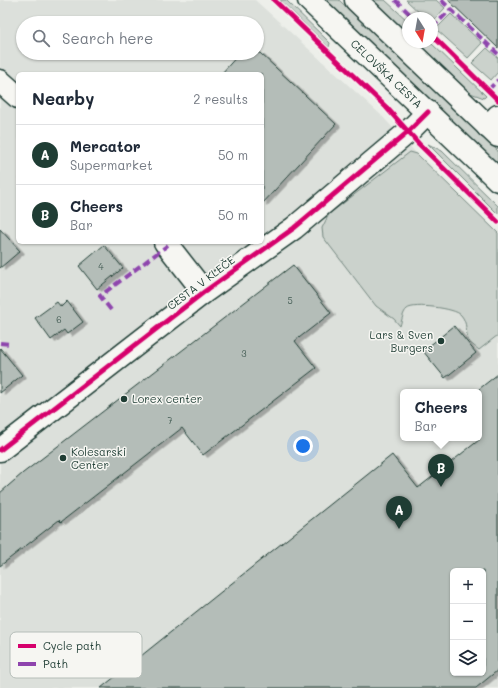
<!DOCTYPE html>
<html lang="en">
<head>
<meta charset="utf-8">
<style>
  :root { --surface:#fff; --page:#f6f6f7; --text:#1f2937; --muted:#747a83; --line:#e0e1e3; --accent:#1f3d34 }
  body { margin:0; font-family:Mali,sans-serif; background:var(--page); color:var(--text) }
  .controls { position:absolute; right:12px; bottom:12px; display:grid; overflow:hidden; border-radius:6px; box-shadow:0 1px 3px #0004 }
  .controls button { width:36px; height:36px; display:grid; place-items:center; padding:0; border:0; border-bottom:1px solid var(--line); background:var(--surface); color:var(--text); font:20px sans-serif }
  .compass { position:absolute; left:402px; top:12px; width:36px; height:36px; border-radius:50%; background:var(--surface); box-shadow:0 1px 3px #0004; rotate:169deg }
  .you { position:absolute; left:303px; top:446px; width:14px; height:14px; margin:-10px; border:3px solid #fff; border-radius:50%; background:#1a73e8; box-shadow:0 0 0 6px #1a73e833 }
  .badge { display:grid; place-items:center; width:26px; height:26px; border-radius:50%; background:var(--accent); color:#fff; font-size:13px; font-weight:700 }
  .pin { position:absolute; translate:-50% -33px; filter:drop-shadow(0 1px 2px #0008) }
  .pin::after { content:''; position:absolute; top:21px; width:14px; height:12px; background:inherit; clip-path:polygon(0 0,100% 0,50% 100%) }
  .popup { position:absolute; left:400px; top:389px; width:82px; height:52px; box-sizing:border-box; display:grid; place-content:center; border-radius:6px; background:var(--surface); filter:drop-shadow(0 1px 3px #0005); font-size:13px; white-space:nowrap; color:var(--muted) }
  .popup b { font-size:15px; color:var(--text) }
  .popup::after { content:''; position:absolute; left:50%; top:100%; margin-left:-8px; border:8px solid transparent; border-top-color:var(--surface) }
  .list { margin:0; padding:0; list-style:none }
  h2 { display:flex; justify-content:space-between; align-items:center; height:52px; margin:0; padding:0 16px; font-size:17px }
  h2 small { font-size:13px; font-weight:400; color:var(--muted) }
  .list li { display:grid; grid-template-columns:26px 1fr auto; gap:12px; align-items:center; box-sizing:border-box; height:60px; padding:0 16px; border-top:1px solid var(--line) }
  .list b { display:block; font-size:15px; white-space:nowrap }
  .list p { margin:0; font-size:13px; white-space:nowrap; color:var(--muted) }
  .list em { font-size:13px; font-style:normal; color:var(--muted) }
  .icon { flex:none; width:22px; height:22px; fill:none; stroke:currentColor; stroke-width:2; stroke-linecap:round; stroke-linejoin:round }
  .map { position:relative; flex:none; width:498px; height:688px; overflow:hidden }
  .search { position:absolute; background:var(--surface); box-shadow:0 1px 3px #0004; left:16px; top:16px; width:248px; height:44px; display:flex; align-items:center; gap:10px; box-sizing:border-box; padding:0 14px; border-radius:22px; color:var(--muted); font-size:15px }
  .panel { position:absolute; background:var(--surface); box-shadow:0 1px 3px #0004; left:16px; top:72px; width:248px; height:172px; border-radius:6px }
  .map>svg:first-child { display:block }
  .built { fill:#dce0db; fill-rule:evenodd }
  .green { fill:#cbd2cc; stroke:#758880 }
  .building { fill:#b4bdb8; stroke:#1f3d34; fill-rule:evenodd; filter:url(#shadow) }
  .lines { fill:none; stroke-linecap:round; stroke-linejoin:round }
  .minor-casing { stroke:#1f3d34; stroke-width:25 }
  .major-casing { stroke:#1f3d34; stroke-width:25 }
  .minor { stroke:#f6f6f2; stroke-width:22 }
  .major { stroke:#f6f6f2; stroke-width:22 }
  .quiet { stroke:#8e44ad; stroke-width:4; stroke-dasharray:8 4; stroke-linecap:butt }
  .cycleway-casing { stroke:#f6f6f2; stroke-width:8 }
  .cycleway { stroke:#d6006c; stroke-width:5 }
  .poi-dot { fill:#1f3d34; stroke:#f6f6f2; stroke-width:1.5 }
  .labels { text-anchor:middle; stroke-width:3; stroke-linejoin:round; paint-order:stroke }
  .number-label { font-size:9px; fill:#445d55 }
  .street-label { font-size:11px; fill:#1f3d34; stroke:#f6f6f2 }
  .poi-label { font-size:11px; fill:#1f3d34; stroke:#f6f6f2; text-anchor:start }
  .key { fill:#f6f6f2; stroke:#b6beb9; stroke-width:1 }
  .key-label { font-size:11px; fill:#1f3d34 }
</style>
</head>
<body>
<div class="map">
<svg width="498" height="688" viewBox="0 0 498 688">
  <defs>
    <filter id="shadow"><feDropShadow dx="4.5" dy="2.5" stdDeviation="0" flood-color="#0004"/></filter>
  </defs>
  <rect width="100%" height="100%" fill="#edefea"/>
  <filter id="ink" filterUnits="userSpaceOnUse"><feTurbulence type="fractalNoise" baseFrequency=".025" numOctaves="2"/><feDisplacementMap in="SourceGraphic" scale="8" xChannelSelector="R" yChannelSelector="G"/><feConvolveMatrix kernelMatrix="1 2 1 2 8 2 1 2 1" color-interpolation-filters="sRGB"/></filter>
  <g filter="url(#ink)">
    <!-- built -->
    <path class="built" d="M 0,0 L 255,0 L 381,115 L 417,154 L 498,233 L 498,688 L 0,688 ZM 23,23 L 257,23 L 257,53 L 23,53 ZM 18,74 L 262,74 L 262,242 L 18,242 ZM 403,392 L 479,392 L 479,438 L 403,438 ZM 453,571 L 483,571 L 483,673 L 453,673 Z"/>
    <!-- green -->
    <path class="green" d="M 280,0 L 286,0 L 330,43 L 329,47 Z
      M 324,0 L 339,0 L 498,151 L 498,166 L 430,100 Z
      M 369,0 L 385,0 L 408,21 L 408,37 Z
      M 406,0 L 436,0 L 445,8 L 432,22 L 432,18 L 425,18 Z
      M 451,14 L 482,43 L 468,58 L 436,29 Z
      M 413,42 L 430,42 L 486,96 L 484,98 L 465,91 Z
      M 487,48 L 498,58 L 498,72 L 491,80 L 472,63 Z
      M 428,144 L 442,151 L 498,206 L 498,214 Z
      M 410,152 L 417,154 L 498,233 L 498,335 L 479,350 L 469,342 C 465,333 468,323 461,315 C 455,308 414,303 407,309 C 403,312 402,320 400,326 L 394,319 L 376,306 L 323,237 L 322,228 L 329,214 Z"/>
    <!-- building -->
    <path class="building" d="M 448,0 L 498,0 L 498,48 Z
      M 240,53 L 260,53 L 336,124 L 262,204 L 262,74 L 221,74 Z
      M 0,229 L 20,251 L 0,268 Z
      M 104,245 L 123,268 L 97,289 L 79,266 Z
      M 293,265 L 331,313 L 295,341 L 316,368 L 203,455 L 182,428 L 61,522 L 59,520 L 0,566 L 0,493 L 23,473 Z
      M 67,301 L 83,322 L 67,334 L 64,330 L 51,340 L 35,318 L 57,302 L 61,307 Z
      M 454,326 L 476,353 L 445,378 L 423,351 Z
      M 0,348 L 22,375 L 0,393 Z
      M 498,374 L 498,670 L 476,688 L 101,688 L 392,455 L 418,488 L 479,440 L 479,389 ZM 453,571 L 483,571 L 483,673 L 453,673 Z"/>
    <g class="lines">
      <!-- minor casing -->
      <g class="minor-casing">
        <path id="minor" d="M 0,81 L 18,97
          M 488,127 L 498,116
          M 165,242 L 204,292
          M 0,450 L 204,292 L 294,228 L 408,132 L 428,112"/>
      </g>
      <!-- major casing -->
      <g class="major-casing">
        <g id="major">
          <path id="s1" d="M 309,0 L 498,180"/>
          <path d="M 356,0 L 498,136"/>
        </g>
      </g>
      <!-- minor -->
      <use href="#minor" class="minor"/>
      <!-- major -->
      <use href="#major" class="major"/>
      <!-- quiet -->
      <path class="quiet" d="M 395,0 L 414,18
        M 441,0 L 498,54
        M 432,28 L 451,9
        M 488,90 L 498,80
        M 111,310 L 100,296 L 168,245
        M 0,343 L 10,344"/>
      <!-- cycleway casing -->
      <g class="cycleway-casing">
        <path id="cycleway" d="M 274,0 L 386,107 L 419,144 L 498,222
          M 432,35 L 498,100
          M 0,450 L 204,292 L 294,228 L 408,132 L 428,112"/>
      </g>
      <!-- cycleway -->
      <use href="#cycleway" class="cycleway"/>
    </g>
  </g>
  <!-- markers -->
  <g class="poi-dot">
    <circle cx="441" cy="341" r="4"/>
    <circle cx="124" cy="399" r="4"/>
    <circle cx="63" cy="458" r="4"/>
  </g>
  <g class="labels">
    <!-- number labels -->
    <g class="number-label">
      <text x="101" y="270">4</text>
      <text x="290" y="304">5</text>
      <text x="59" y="323">6</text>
      <text x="244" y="357">3</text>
      <text x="170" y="424">7</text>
    </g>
    <!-- street labels -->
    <g class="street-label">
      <text dy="4" stroke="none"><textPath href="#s1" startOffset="107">CELOVŠKA CESTA</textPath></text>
      <text transform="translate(201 283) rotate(-37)" y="4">CESTA V KLEČE</text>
    </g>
    <!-- poi labels -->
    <g class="poi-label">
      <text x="433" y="339" text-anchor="end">Lars &amp; Sven<tspan x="433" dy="13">Burgers</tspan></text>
      <text x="132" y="403">Lorex center</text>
      <text x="71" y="456">Kolesarski<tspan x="71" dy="13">Center</tspan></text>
    </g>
  </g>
  <!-- legend -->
  <rect x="10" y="632" width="132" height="46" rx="6" class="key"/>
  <rect x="18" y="644" width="18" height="4" fill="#d6006c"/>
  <rect x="18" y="662" width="18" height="4" fill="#8e44ad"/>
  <g class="key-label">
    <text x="43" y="650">Cycle path</text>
    <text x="43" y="668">Path</text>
  </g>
</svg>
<div class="controls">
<button>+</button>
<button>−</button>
<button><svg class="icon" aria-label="layers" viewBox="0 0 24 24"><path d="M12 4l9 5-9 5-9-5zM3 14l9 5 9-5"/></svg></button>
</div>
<svg class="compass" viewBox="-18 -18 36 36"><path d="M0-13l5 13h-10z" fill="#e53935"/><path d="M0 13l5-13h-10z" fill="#747a83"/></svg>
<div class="you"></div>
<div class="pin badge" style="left:399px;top:529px">A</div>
<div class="pin badge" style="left:441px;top:487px">B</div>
<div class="popup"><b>Cheers</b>Bar</div>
<div class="search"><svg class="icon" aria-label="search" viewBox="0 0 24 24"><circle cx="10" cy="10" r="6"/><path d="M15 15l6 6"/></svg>Search here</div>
<section class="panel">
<h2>Nearby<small>2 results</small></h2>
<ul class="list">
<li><span class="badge">A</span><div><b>Mercator</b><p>Supermarket</p></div><em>50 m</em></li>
<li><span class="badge">B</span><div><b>Cheers</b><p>Bar</p></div><em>50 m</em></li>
</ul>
</section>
</div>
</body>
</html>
